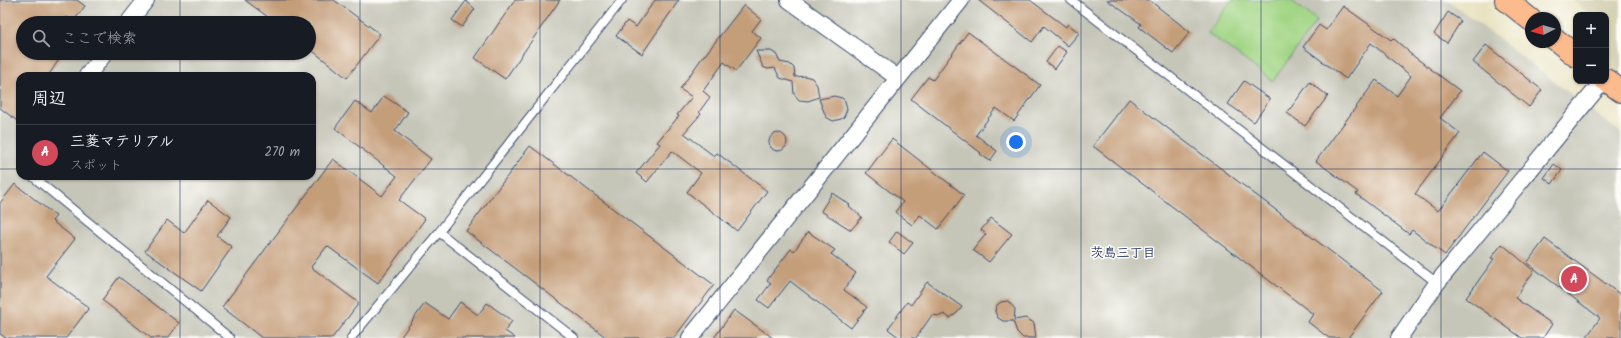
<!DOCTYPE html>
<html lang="ja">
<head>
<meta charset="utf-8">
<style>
  :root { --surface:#171b24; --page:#20242c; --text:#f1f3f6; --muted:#9ea1a6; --line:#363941; --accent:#d1495b }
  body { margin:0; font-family:Kalam,"Klee One",sans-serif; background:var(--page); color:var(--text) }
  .controls { position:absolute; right:12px; top:12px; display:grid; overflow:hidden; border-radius:8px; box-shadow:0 1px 3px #0004 }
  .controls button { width:36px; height:36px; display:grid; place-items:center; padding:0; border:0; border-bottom:1px solid var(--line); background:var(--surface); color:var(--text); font:20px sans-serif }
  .compass { position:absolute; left:1525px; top:12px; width:36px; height:36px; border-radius:50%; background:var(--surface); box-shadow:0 1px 3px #0004; rotate:265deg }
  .you { position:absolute; left:1016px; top:142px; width:14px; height:14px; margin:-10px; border:3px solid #fff; border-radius:50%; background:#1a73e8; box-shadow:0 0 0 6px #1a73e833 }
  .badge { display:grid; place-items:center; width:26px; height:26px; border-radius:50%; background:var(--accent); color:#fff; font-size:13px; font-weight:700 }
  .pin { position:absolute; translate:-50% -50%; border:2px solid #fff; box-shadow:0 1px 4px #0006 }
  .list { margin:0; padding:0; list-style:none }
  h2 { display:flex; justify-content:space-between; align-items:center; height:52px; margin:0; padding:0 16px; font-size:17px }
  h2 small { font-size:13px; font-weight:400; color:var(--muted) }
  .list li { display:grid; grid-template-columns:26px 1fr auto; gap:12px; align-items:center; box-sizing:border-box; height:56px; padding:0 16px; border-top:1px solid var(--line) }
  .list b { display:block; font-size:15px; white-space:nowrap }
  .list p { margin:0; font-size:13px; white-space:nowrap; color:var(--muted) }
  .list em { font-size:13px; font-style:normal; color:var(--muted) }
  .icon { flex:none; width:22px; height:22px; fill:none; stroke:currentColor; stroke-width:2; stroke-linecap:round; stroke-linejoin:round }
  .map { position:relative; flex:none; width:1621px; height:338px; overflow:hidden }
  .search { position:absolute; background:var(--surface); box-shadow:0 1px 3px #0004; left:16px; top:16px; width:300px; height:44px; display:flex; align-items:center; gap:10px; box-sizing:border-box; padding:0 14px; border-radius:22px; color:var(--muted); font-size:15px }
  .panel { position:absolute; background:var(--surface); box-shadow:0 1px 3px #0004; left:16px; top:72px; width:300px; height:108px; border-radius:12px }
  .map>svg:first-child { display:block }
  .built { fill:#d6d2b4 }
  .industrial { fill:#c5c5b8; fill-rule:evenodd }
  .green { fill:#a2d585; stroke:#5e8272 }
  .building { fill:#c49d79 }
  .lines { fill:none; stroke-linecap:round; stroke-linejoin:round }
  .service-casing { stroke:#3a4a6d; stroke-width:10 }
  .minor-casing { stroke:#3a4a6d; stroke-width:18 }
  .primary-casing { stroke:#3a4a6d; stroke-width:24 }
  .service { stroke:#fff; stroke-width:8 }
  .minor { stroke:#fff; stroke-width:16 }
  .primary { stroke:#fbbb8d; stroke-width:22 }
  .grid { fill:none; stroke:#1b2f5e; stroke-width:1; stroke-opacity:0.55 }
  .labels { text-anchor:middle; stroke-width:3; stroke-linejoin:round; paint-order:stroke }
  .neighbourhood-label { font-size:13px; font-weight:bold; fill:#1b2f5e; stroke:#fdfcf7 }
</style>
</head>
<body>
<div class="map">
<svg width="1621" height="338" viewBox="0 0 1621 338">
  <rect width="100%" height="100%" fill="#fdfcf7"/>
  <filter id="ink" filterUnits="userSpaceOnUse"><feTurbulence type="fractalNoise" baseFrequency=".025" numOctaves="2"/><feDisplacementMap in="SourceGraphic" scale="8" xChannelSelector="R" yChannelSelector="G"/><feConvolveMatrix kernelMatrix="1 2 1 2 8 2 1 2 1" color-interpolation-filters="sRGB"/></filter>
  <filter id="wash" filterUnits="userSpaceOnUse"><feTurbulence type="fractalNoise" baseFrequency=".012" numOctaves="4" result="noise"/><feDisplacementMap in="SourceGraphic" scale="16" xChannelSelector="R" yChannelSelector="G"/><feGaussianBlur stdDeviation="0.9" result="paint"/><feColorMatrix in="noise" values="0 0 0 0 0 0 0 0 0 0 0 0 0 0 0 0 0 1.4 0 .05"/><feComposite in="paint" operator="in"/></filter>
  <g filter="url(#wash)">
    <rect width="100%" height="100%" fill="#e8e2c0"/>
    <!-- built -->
    <path class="built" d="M 1573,0 L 1621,0 L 1621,76 L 1606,63 L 1606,15 L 1590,15 Z"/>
    <!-- industrial -->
    <path class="industrial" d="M 0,0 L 1448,0 L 1621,133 L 1621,338 L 0,338 ZM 23,23 L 309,23 L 309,53 L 23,53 ZM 20,76 L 312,76 L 312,176 L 20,176 Z"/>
    <!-- green -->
    <path class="green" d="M 1232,0 L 1290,0 L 1317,20 L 1273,81 L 1208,33 Z"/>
    <g id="blocks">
      <!-- building -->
      <path class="building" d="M 0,0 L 77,0 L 85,6 L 73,22 L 67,17 L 62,23 L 23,23 L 23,53 L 53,53 L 60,58 L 48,76 L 20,76 L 20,123 L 0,108 Z
        M 245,0 L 334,0 L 380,34 L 347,78 L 309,48 L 309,23 L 276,23 Z
        M 515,0 L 560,0 L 505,79 L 475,58 Z
        M 655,0 L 679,0 L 642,54 L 616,36 L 627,21 L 636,27 Z
        M 978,0 L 1030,0 L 1066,27 L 1068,24 L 1079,33 L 1068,46 L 1044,26 L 1032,42 Z
        M 1107,0 L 1149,0 L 1190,32 L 1173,53 L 1139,27 L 1141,24 Z
        M 466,1 L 475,9 L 462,27 L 452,20 Z
        M 744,5 L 761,19 L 752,31 L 761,38 L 736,71 L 724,62 L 703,91 L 710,97 L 699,112 L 701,114 L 684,133 L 714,156 L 717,153 L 767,191 L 737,231 L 687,192 L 701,173 L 672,151 L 647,182 L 636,173 L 660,144 L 657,142 L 679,116 L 677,115 L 692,97 L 680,89 L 704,55 L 705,55 Z
        M 1343,6 L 1391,40 L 1393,38 L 1408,51 L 1408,52 L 1460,91 L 1440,118 L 1460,133 L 1415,194 L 1438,211 L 1483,152 L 1508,171 L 1445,255 L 1412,230 L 1409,234 L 1356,194 L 1358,192 L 1316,161 L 1376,80 L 1397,96 L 1411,76 L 1371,43 L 1346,79 L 1303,47 L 1319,25 L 1326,30 Z
        M 1448,12 L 1461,21 L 1447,43 L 1434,34 Z
        M 968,32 L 1040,85 L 1014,121 L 996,108 L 976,135 L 997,151 L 990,161 L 980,154 L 981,153 L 911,99 L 928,77 L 933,80 Z
        M 1486,45 L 1542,90 L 1529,107 L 1473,62 Z
        M 1058,46 L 1067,52 L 1055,69 L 1046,62 Z
        M 756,51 L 771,51 L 776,54 L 780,62 L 790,64 L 794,68 L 795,77 L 805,76 L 812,78 L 817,85 L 819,97 L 808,101 L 799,100 L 794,94 L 793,82 L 780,78 L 775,68 L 768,69 L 763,67 Z
        M 1244,81 L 1270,99 L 1254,122 L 1228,104 Z
        M 1310,82 L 1328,96 L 1305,126 L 1287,113 Z
        M 384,96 L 408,112 L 395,131 L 431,159 L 399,200 L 425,219 L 378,283 L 327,246 L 311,267 L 359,303 L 332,338 L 262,338 L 222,307 L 333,159 L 382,196 L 397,176 L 335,128 L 355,101 L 372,113 Z
        M 834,96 L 842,98 L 845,101 L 847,109 L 844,117 L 841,119 L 833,121 L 826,117 L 819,99 Z
        M 1129,99 L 1383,291 L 1348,338 L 1329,338 L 1308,322 L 1313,314 L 1093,146 Z
        M769 142a9 9 0 1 1 18 0a9 9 0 1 1-18 0Z
        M 892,139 L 964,195 L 938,229 L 920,215 L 912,225 L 895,212 L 903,202 L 866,173 Z
        M 530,146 L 714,285 L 674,338 L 607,338 L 466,231 Z
        M 1554,164 L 1562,170 L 1552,184 L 1544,178 Z
        M 15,184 L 56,216 L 52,221 L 75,239 L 46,276 L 89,308 L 66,338 L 6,338 L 0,334 L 0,203 Z
        M 832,193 L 850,205 L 849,206 L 862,217 L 851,230 L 821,211 Z
        M 208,200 L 231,217 L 217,236 L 232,247 L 201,291 L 145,251 L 167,220 L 184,233 Z
        M 991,218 L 1012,234 L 989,262 L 973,250 L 986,234 L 981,230 Z
        M 897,231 L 913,243 L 904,254 L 889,242 Z
        M 808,232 L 835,250 L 831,254 L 856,273 L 844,290 L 867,307 L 851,328 L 790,281 L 769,308 L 758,300 L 771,283 L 767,280 L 791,249 L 794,251 Z
        M 1545,239 L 1621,295 L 1621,338 L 1586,338 L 1600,318 L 1527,263 Z
        M 1502,244 L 1534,271 L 1515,298 L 1552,324 L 1543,338 L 1522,338 L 1466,298 L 1494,259 L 1491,258 Z
        M 119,277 L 179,323 L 168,338 L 151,338 L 102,300 Z
        M 927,282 L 962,307 L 957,313 L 950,318 L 944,314 L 940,316 L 932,315 L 916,338 L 900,338 L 888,329 L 907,302 L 911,305 Z
        M 1008,301 L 1015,309 L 1014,320 L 1026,318 L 1034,323 L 1036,338 L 1023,338 L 1017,332 L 1013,321 L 1003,321 L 998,318 L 995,312 L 996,306 L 1001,302 Z
        M 460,302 L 478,315 L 487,303 L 512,321 L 505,331 L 515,338 L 400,338 L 425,303 L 448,319 Z
        M 734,310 L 773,338 L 714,338 Z"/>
    </g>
  </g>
  <g filter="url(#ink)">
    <use href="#blocks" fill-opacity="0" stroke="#3a4a6d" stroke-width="1"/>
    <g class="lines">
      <!-- service casing -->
      <g class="service-casing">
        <path id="service" d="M 1071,0 L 1437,283
          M 32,176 L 230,338
          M 351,338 L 439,232
          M 574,338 L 439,232 L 622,0"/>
      </g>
      <!-- minor casing -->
      <g class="minor-casing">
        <path id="minor" d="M 789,0 L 898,78
          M 128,23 L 146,0
          M 87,76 L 105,53
          M 690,338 L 961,0
          M 1399,338 L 1437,283 L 1603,81"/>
      </g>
      <!-- primary casing -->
      <g class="primary-casing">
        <path id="primary" d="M 1506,0 L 1531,20
          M 1555,39 L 1576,56
          M 1606,80 L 1621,91"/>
      </g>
      <!-- service -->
      <use href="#service" class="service"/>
      <!-- minor -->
      <use href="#minor" class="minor"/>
      <!-- primary -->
      <use href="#primary" class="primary"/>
    </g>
  </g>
  <!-- grid -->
  <path class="grid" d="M 180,0 L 180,23M 360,0 L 360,338M 540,0 L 540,338M 720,0 L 720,338M 901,0 L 901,338M 1081,0 L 1081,338M 1261,0 L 1261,338M 1441,0 L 1441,338M 180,53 L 180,76M 0,169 L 20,169M 312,169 L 1621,169M 180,176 L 180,338"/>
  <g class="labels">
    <!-- neighbourhood labels -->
    <g class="neighbourhood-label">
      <text x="1123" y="257">茨島三丁目</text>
    </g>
  </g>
</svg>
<div class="controls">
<button>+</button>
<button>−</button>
</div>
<svg class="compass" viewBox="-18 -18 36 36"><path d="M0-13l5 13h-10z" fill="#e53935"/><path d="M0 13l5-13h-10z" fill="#9ea1a6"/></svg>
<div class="you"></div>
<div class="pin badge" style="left:1574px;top:279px">A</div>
<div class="search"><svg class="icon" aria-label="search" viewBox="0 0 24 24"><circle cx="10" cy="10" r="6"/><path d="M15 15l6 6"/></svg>ここで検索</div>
<section class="panel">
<h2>周辺<small></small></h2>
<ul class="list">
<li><span class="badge">A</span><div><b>三菱マテリアル</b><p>スポット</p></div><em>270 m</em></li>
</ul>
</section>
</div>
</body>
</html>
